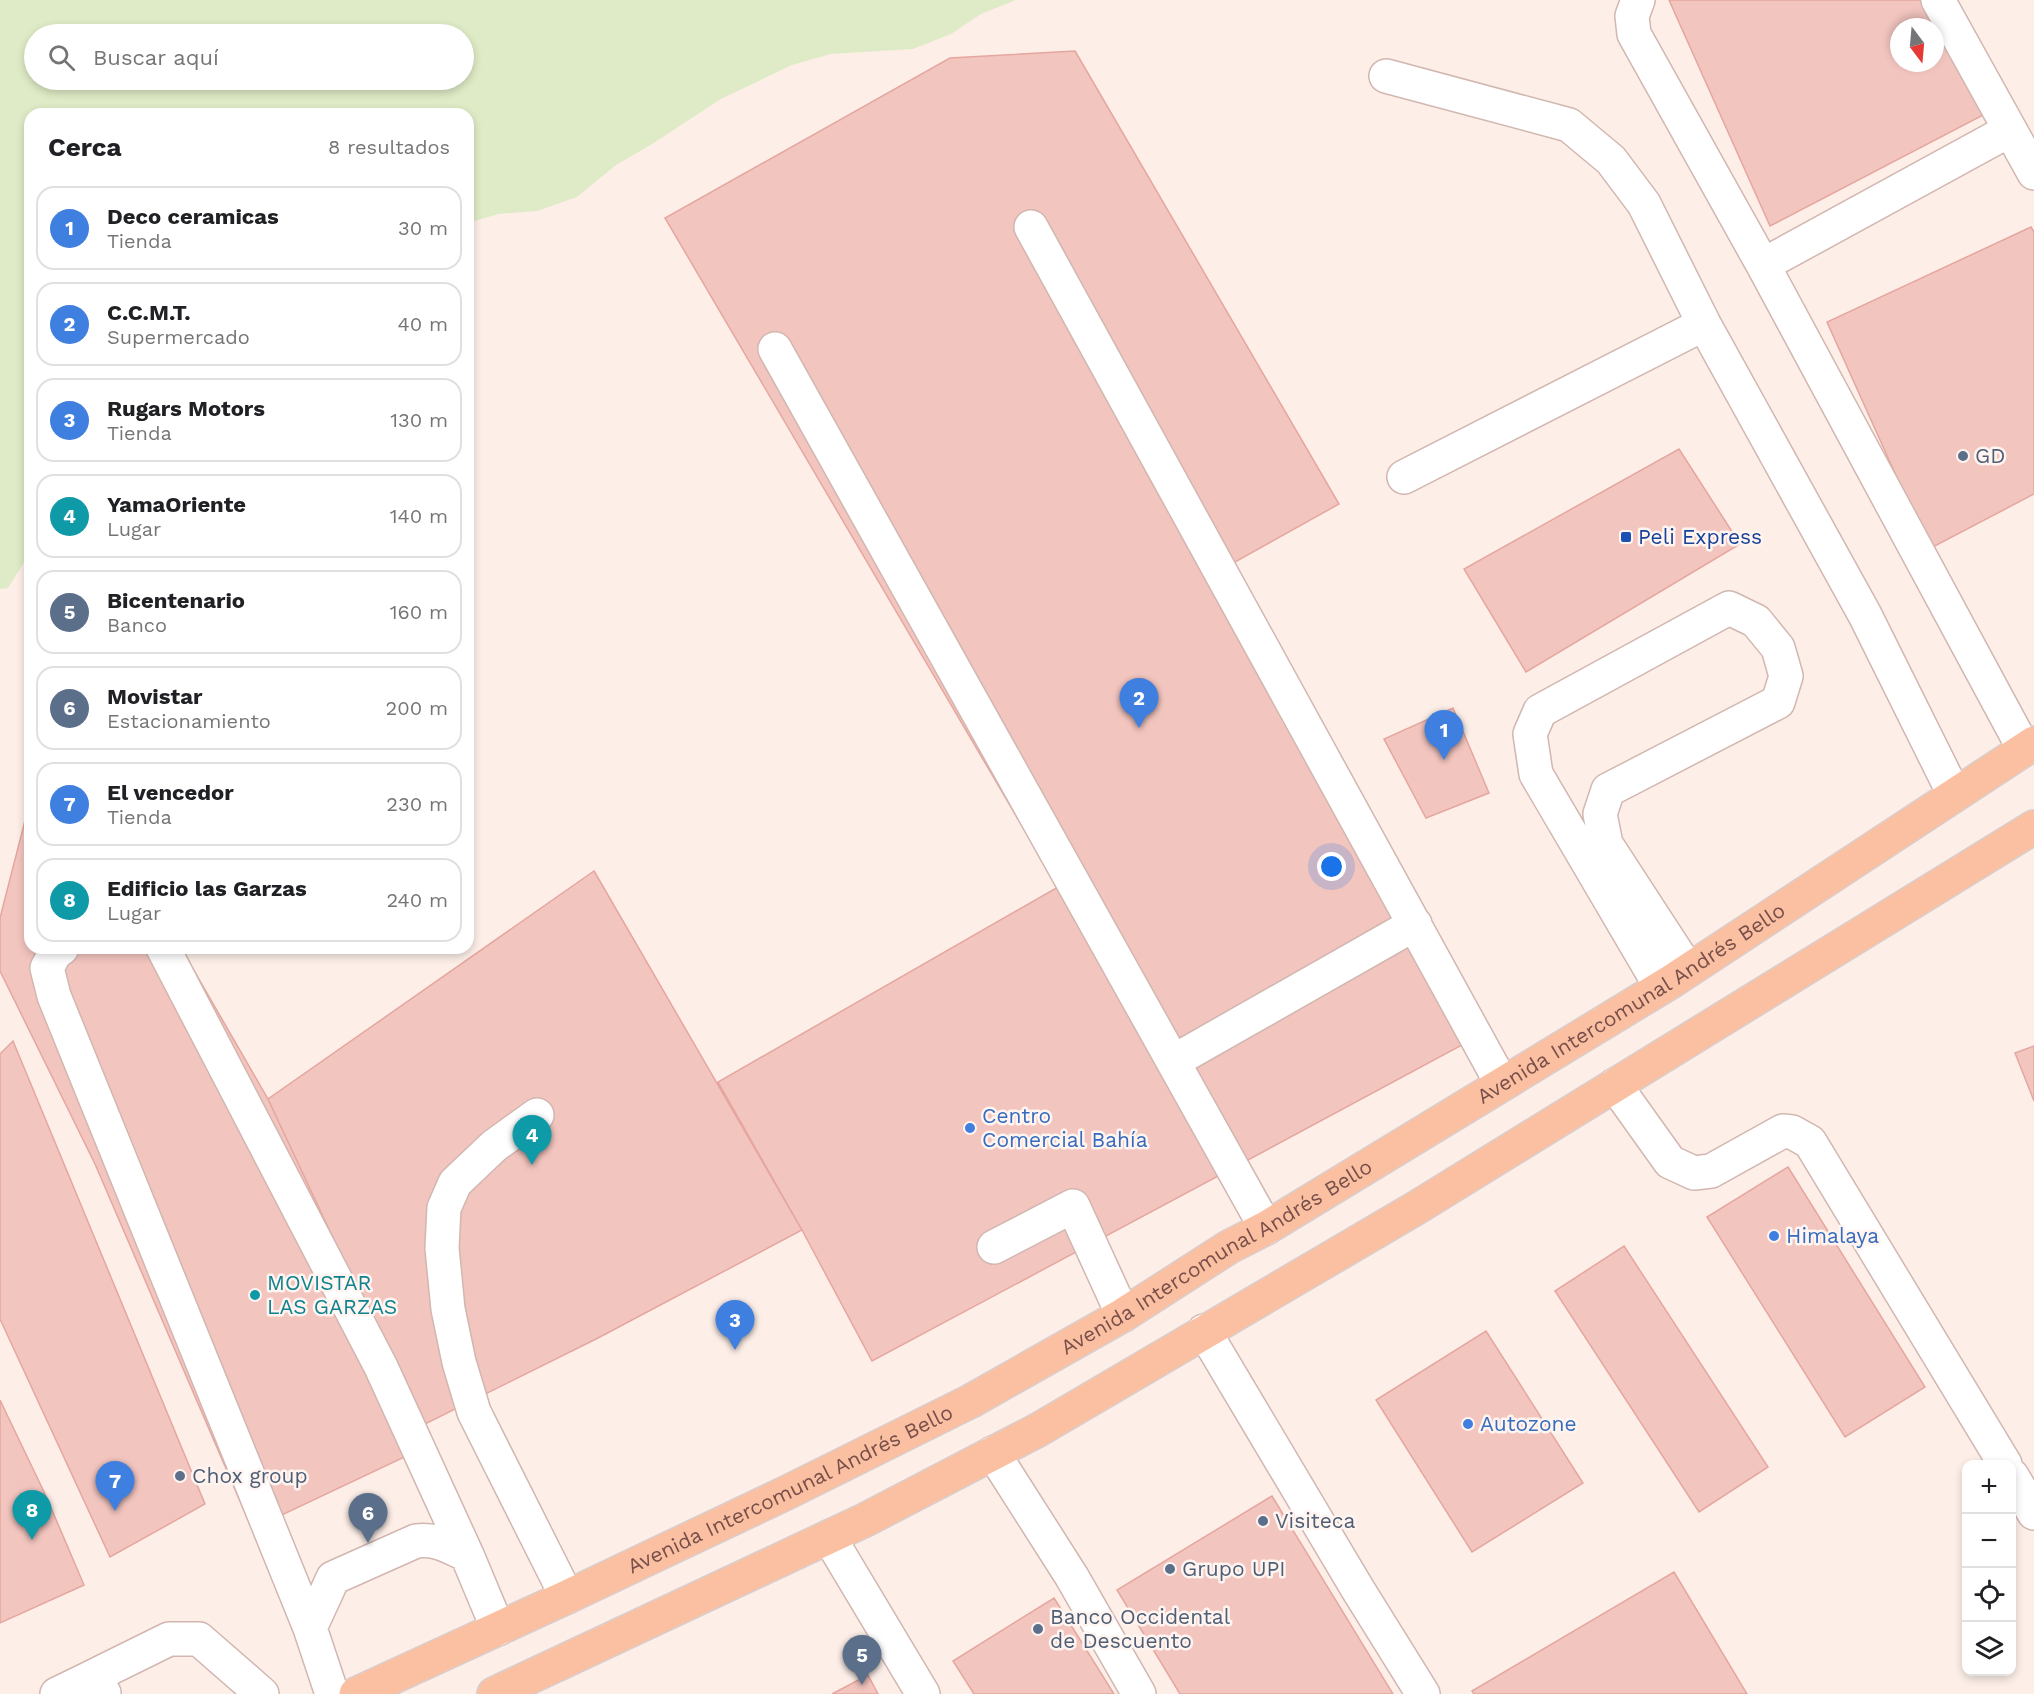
<!DOCTYPE html>
<html lang="es">
<head>
<meta charset="utf-8">
<style>
  :root { --surface:#fff; --page:#f6f6f6; --text:#202124; --muted:#757577; --line:#e0e0e0; --accent:#2563eb }
  body { margin:0; font-family:"Work Sans",sans-serif; background:var(--page); color:var(--text) }
  .controls { position:absolute; right:18px; bottom:18px; display:grid; overflow:hidden; border-radius:12px; box-shadow:0 3px 9px #0003 }
  .controls button { width:54px; height:54px; display:grid; place-items:center; padding:0; border:0; border-bottom:2px solid var(--line); background:var(--surface); color:var(--text); font:30px sans-serif }
  .compass { position:absolute; left:1890px; top:18px; width:54px; height:54px; border-radius:50%; background:var(--surface); box-shadow:0 3px 9px #0003; rotate:164deg }
  .you { position:absolute; left:1332px; top:867px; width:21px; height:21px; margin:-15px; border:4px solid #fff; border-radius:50%; background:#1a73e8; box-shadow:0 0 0 9px #1a73e833 }
  .badge { display:grid; place-items:center; width:39px; height:39px; border-radius:50%; background:var(--accent); color:#fff; font-size:20px; font-weight:700 }
  .pin { position:absolute; translate:-50% -50px; filter:drop-shadow(0 2px 3px #0008) }
  .pin::after { content:''; position:absolute; top:32px; width:21px; height:18px; background:inherit; clip-path:polygon(0 0,100% 0,50% 100%) }
  .list { margin:0; padding:0; list-style:none }
  h2 { display:flex; justify-content:space-between; align-items:center; height:78px; margin:0; padding:0 24px; font-size:26px }
  h2 small { font-size:20px; font-weight:400; color:var(--muted) }
  .list li { display:grid; grid-template-columns:39px 1fr auto; gap:18px; align-items:center; box-sizing:border-box; height:84px; margin:0 12px 12px; padding:0 12px; border:2px solid var(--line); border-radius:18px }
  .list b { display:block; font-size:22px; white-space:nowrap }
  .list p { margin:0; font-size:20px; white-space:nowrap; color:var(--muted) }
  .list em { font-size:20px; font-style:normal; color:var(--muted) }
  .icon { flex:none; width:33px; height:33px; fill:none; stroke:currentColor; stroke-width:2; stroke-linecap:round; stroke-linejoin:round }
  .map { position:relative; flex:none; width:2034px; height:1694px; overflow:hidden }
  .search { position:absolute; background:var(--surface); box-shadow:0 3px 9px #0003; left:24px; top:24px; width:450px; height:66px; display:flex; align-items:center; gap:15px; box-sizing:border-box; padding:0 21px; border-radius:33px; color:var(--muted); font-size:22px }
  .panel { position:absolute; background:var(--surface); box-shadow:0 3px 9px #0003; left:24px; top:108px; width:450px; height:846px; border-radius:18px }
  .map>svg:first-child { display:block }
  .green { fill:#dfebc6; fill-rule:evenodd }
  .building { fill:#f3c5bf; stroke:#e5a69f; stroke-width:1.5; fill-rule:evenodd }
  .lines { fill:none; stroke-linecap:round; stroke-linejoin:round }
  .minor-casing { stroke:#d2b6b0; stroke-width:36 }
  .major-casing { stroke:#d9cecd; stroke-width:36 }
  .minor { stroke:#fff; stroke-width:33 }
  .major { stroke:#fbc0a1; stroke-width:33 }
  .service-dot { fill:#5c6f8a; stroke:#fff4ef; stroke-width:2 }
  .transit-dot { fill:#1a4fb4; stroke:#fff4ef; stroke-width:2 }
  .shop-dot { fill:#3f7fe0; stroke:#fff4ef; stroke-width:2 }
  .culture-dot { fill:#0f9aa8; stroke:#fff4ef; stroke-width:2 }
  .labels { text-anchor:middle; stroke-width:5; stroke-linejoin:round; paint-order:stroke }
  .service-label { font-size:21px; fill:#4e5e75; stroke:#fff4ef; text-anchor:start }
  .transit-label { font-size:21px; fill:#164399; stroke:#fff4ef; text-anchor:start }
  .street-label { font-size:21px; fill:#784f4b; stroke:#fff4ef }
  .shop-label { font-size:21px; fill:#366cbe; stroke:#fff4ef; text-anchor:start }
  .culture-label { font-size:21px; fill:#0d838f; stroke:#fff4ef; text-anchor:start }
</style>
</head>
<body>
<div class="map">
<svg width="2034" height="1694" viewBox="0 0 2034 1694">
  <rect width="100%" height="100%" fill="#fdefe8"/>
  <!-- green -->
  <path class="green" d="M 0,0 L 1016,0 L 981,14 L 951,34 L 913,49 L 831,54 L 792,65 L 721,99 L 649,146 L 616,165 L 577,197 L 537,211 L 498,214 L 468,223 L 468,114 L 30,114 L 30,553 L 8,588 L 0,589 ZM 34,34 L 464,34 L 464,80 L 34,80 Z"/>
  <!-- building -->
  <path class="building" d="M 1669,0 L 1925,0 L 1987,113 L 1770,226 ZM 1899,27 L 1935,27 L 1935,63 L 1899,63 Z
    M 1075,51 L 1339,504 L 1224,568 L 1488,1031 L 1222,1174 L 1058,887 L 665,218 L 950,58 Z
    M 2031,227 L 2034,232 L 2034,494 L 1929,549 L 1827,322 Z
    M 1679,449 L 1740,544 L 1526,672 L 1464,569 Z
    M 1453,708 L 1489,793 L 1426,818 L 1384,739 Z
    M 30,801 L 30,948 L 181,948 L 268,1099 L 430,1445 L 252,1529 L 95,1164 L 0,971 L 0,918 Z
    M 594,871 L 802,1230 L 598,1338 L 421,1426 L 268,1099 Z
    M 1058,887 L 1222,1174 L 872,1361 L 802,1230 L 718,1082 Z
    M 13,1041 L 205,1504 L 110,1557 L 0,1319 L 0,1054 Z
    M 2034,1046 L 2034,1101 L 2015,1053 Z
    M 1788,1167 L 1925,1387 L 1845,1437 L 1707,1217 Z
    M 1624,1246 L 1768,1467 L 1699,1512 L 1555,1291 Z
    M 1486,1331 L 1583,1483 L 1472,1552 L 1376,1400 Z
    M 0,1400 L 46,1496 L 84,1585 L 0,1623 Z
    M 1272,1496 L 1393,1694 L 1180,1694 L 1117,1590 Z
    M 1674,1572 L 1747,1694 L 1474,1694 L 1472,1691 Z
    M 1054,1598 L 1114,1694 L 974,1694 L 953,1661 Z
    M 868,1675 L 878,1694 L 832,1694 Z"/>
  <g class="lines">
    <!-- minor casing -->
    <g class="minor-casing">
      <path id="minor" d="M 1638,0 L 1632,16 L 1634,34 L 1763,265 L 2024,749
        M 1938,0 L 2034,173
        M 1386,76 L 1569,125 L 1611,160 L 1644,204 L 1704,324 L 1865,615 L 1954,794
        M 1031,227 L 1502,1084
        M 1763,265 L 2010,130
        M 775,349 L 1266,1228
        M 1404,477 L 1704,324
        M 62,948 L 55,953 L 47,968 L 54,996 L 310,1628 L 332,1694
        M 163,948 L 381,1367 L 467,1555 L 498,1629
        M 1661,987 L 1536,774 L 1530,734 L 1540,711 L 1729,608 L 1756,621 L 1778,648 L 1786,676 L 1778,702 L 1608,790 L 1600,814 L 1606,844 L 1688,970
        M 1174,1061 L 1415,924
        M 1615,1085 L 1670,1162 L 1694,1173 L 1711,1171 L 1783,1131 L 1792,1132 L 1810,1142 L 2005,1464
        M 537,1115 L 494,1146 L 455,1183 L 444,1208 L 442,1248 L 448,1309 L 459,1362 L 474,1412 L 567,1597
        M 994,1247 L 1073,1206 L 1123,1315
        M 1204,1331 L 1357,1588 L 1423,1694
        M 993,1453 L 1072,1577 L 1139,1694
        M 2012,1476 L 2034,1513
        M 829,1537 L 923,1694
        M 310,1628 L 333,1578 L 416,1541 C 436,1538 449,1547 467,1555
        M 88,1679 L 169,1639 L 199,1639 L 262,1694
        M 57,1694 L 88,1679 L 104,1693"/>
    </g>
    <!-- major casing -->
    <g class="major-casing">
      <g id="major">
        <path id="s1" d="M 356,1694 L 567,1597 L 786,1493 L 971,1401 L 1123,1315 L 1229,1247 L 1266,1228 L 1672,981 L 2034,743"/>
        <path d="M 494,1694 L 865,1520 L 1038,1430 L 1416,1208 L 2034,827"/>
      </g>
    </g>
    <!-- minor -->
    <use href="#minor" class="minor"/>
    <!-- major -->
    <use href="#major" class="major"/>
  </g>
  <!-- markers -->
  <g class="service-dot">
    <circle cx="1963" cy="456" r="6"/>
    <circle cx="180" cy="1476" r="6"/>
    <circle cx="1263" cy="1521" r="6"/>
    <circle cx="1170" cy="1569" r="6"/>
    <circle cx="1038" cy="1629" r="6"/>
  </g>
  <rect class="transit-dot" x="1620" y="531" width="12" height="12" rx="3"/>
  <g class="shop-dot">
    <circle cx="970" cy="1128" r="6"/>
    <circle cx="1774" cy="1236" r="6"/>
    <circle cx="1468" cy="1424" r="6"/>
  </g>
  <circle class="culture-dot" cx="255" cy="1295" r="6"/>
  <g class="labels">
    <!-- service labels -->
    <g class="service-label">
      <text x="1975" y="463">GD</text>
      <text x="192" y="1483">Chox group</text>
      <text x="1275" y="1528">Visiteca</text>
      <text x="1182" y="1576">Grupo UPI</text>
      <text x="1050" y="1624">Banco Occidental<tspan x="1050" dy="24">de Descuento</tspan></text>
    </g>
    <!-- transit labels -->
    <g class="transit-label">
      <text x="1638" y="544">Peli Express</text>
    </g>
    <!-- street labels -->
    <g class="street-label">
      <text dy="7" stroke="none"><textPath href="#s1" startOffset="1452">Avenida Intercomunal Andrés Bello</textPath></text>
      <text dy="7" stroke="none"><textPath href="#s1" startOffset="966">Avenida Intercomunal Andrés Bello</textPath></text>
      <text dy="7" stroke="none"><textPath href="#s1" startOffset="480">Avenida Intercomunal Andrés Bello</textPath></text>
    </g>
    <!-- shop labels -->
    <g class="shop-label">
      <text x="982" y="1123">Centro<tspan x="982" dy="24">Comercial Bahía</tspan></text>
      <text x="1786" y="1243">Himalaya</text>
      <text x="1480" y="1431">Autozone</text>
    </g>
    <!-- culture labels -->
    <g class="culture-label">
      <text x="267" y="1290">MOVISTAR<tspan x="267" dy="24">LAS GARZAS</tspan></text>
    </g>
  </g>
</svg>
<div class="controls">
<button>+</button>
<button>−</button>
<button><svg class="icon" aria-label="locate" viewBox="0 0 24 24"><circle cx="12" cy="12" r="6"/><path d="M12 2v4M12 18v4M2 12h4M18 12h4"/></svg></button>
<button><svg class="icon" aria-label="layers" viewBox="0 0 24 24"><path d="M12 4l9 5-9 5-9-5zM3 14l9 5 9-5"/></svg></button>
</div>
<svg class="compass" viewBox="-18 -18 36 36"><path d="M0-13l5 13h-10z" fill="#e53935"/><path d="M0 13l5-13h-10z" fill="#757577"/></svg>
<div class="you"></div>
<div class="pin badge" style="left:1444px;top:760px;background:#3f7fe0">1</div>
<div class="pin badge" style="left:1139px;top:728px;background:#3f7fe0">2</div>
<div class="pin badge" style="left:735px;top:1350px;background:#3f7fe0">3</div>
<div class="pin badge" style="left:532px;top:1165px;background:#0f9aa8">4</div>
<div class="pin badge" style="left:862px;top:1685px;background:#5c6f8a">5</div>
<div class="pin badge" style="left:368px;top:1543px;background:#5c6f8a">6</div>
<div class="pin badge" style="left:115px;top:1511px;background:#3f7fe0">7</div>
<div class="pin badge" style="left:32px;top:1540px;background:#0f9aa8">8</div>
<div class="search"><svg class="icon" aria-label="search" viewBox="0 0 24 24"><circle cx="10" cy="10" r="6"/><path d="M15 15l6 6"/></svg>Buscar aquí</div>
<section class="panel">
<h2>Cerca<small>8 resultados</small></h2>
<ul class="list">
<li><span class="badge" style="background:#3f7fe0">1</span><div><b>Deco ceramicas</b><p>Tienda</p></div><em>30 m</em></li>
<li><span class="badge" style="background:#3f7fe0">2</span><div><b>C.C.M.T.</b><p>Supermercado</p></div><em>40 m</em></li>
<li><span class="badge" style="background:#3f7fe0">3</span><div><b>Rugars Motors</b><p>Tienda</p></div><em>130 m</em></li>
<li><span class="badge" style="background:#0f9aa8">4</span><div><b>YamaOriente</b><p>Lugar</p></div><em>140 m</em></li>
<li><span class="badge" style="background:#5c6f8a">5</span><div><b>Bicentenario</b><p>Banco</p></div><em>160 m</em></li>
<li><span class="badge" style="background:#5c6f8a">6</span><div><b>Movistar</b><p>Estacionamiento</p></div><em>200 m</em></li>
<li><span class="badge" style="background:#3f7fe0">7</span><div><b>El vencedor</b><p>Tienda</p></div><em>230 m</em></li>
<li><span class="badge" style="background:#0f9aa8">8</span><div><b>Edificio las Garzas</b><p>Lugar</p></div><em>240 m</em></li>
</ul>
</section>
</div>
</body>
</html>
